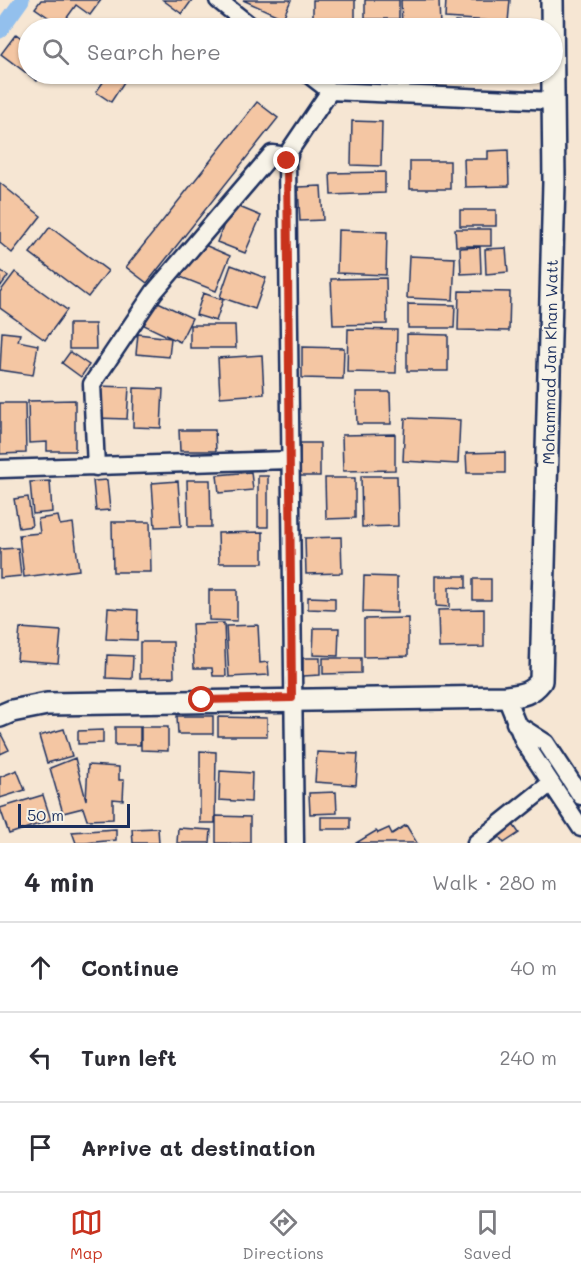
<!DOCTYPE html>
<html lang="en">
<head>
<meta charset="utf-8">
<style>
  :root { --surface:#fff; --page:#f7f7f7; --text:#2b2b33; --muted:#7c7c81; --line:#e1e1e2; --accent:#c8321e }
  body { margin:0; font-family:Mali,sans-serif; background:var(--page); color:var(--text) }
  .scale { position:absolute; left:18px; bottom:15px; width:112px; box-sizing:border-box; padding-left:6px; border:3px solid #1b2f5e; border-top:0; font-size:16px; line-height:21px; white-space:nowrap; color:#1b2f5e; -webkit-text-stroke:4px #f7f3e8; paint-order:stroke }
  .stop { position:absolute; width:18px; height:18px; margin:-14px; border:4px solid #c8321e; border-radius:50%; background:#fff }
  .stop.end { background:#c8321e; border-color:#fff; box-shadow:0 2px 6px #0008 }
  .list { margin:0; padding:0; list-style:none }
  h2 { display:flex; justify-content:space-between; align-items:center; height:78px; margin:0; padding:0 24px; font-size:26px }
  h2 small { font-size:20px; font-weight:400; color:var(--muted) }
  .list li { display:grid; grid-template-columns:39px 1fr auto; gap:18px; align-items:center; box-sizing:border-box; height:90px; padding:0 24px; border-top:2px solid var(--line) }
  .list b { display:block; font-size:22px; white-space:nowrap }
  .list em { font-size:20px; font-style:normal; color:var(--muted) }
  .icon { flex:none; width:33px; height:33px; fill:none; stroke:currentColor; stroke-width:2; stroke-linecap:round; stroke-linejoin:round }
  .map { position:relative; flex:none; width:581px; height:843px; overflow:hidden }
  .search { position:absolute; background:var(--surface); box-shadow:0 2px 4px #0004; left:18px; right:18px; top:18px; height:66px; display:flex; align-items:center; gap:15px; box-sizing:border-box; padding:0 21px; border-radius:33px; color:var(--muted); font-size:22px }
  .sheet { height:348px; background:var(--surface) }
  nav { display:flex; justify-content:space-around; align-items:center; box-sizing:border-box; height:84px; border-top:2px solid var(--line); background:var(--surface); font-size:16px; color:var(--muted) }
  nav a { display:grid; justify-items:center; gap:3px }
  nav .on { color:var(--accent) }
  .map>svg:first-child { display:block }
  .lines { fill:none; stroke-linecap:round; stroke-linejoin:round }
  .canal { stroke:#93c0ed; stroke-width:15 }
  .building { fill:#f4c6a3; stroke:#1b2f5e; stroke-width:1.5 }
  .minor-casing { stroke:#1b2f5e; stroke-width:21 }
  .major-casing { stroke:#1b2f5e; stroke-width:26 }
  .minor { stroke:#f7f3e8; stroke-width:16 }
  .major { stroke:#f7f3e8; stroke-width:21 }
  .route { stroke:#c8321e; stroke-width:8 }
  .labels { text-anchor:middle; stroke-width:4.5; stroke-linejoin:round; paint-order:stroke }
  .street-label { font-size:16px; fill:#1b2f5e; stroke:#f7f3e8 }
</style>
</head>
<body>
<div class="map">
<svg width="581" height="843" viewBox="0 0 581 843">
  <rect width="100%" height="100%" fill="#f6e6d3"/>
  <filter id="ink" filterUnits="userSpaceOnUse"><feTurbulence type="fractalNoise" baseFrequency=".0167" numOctaves="2"/><feDisplacementMap in="SourceGraphic" scale="12" xChannelSelector="R" yChannelSelector="G"/><feConvolveMatrix kernelMatrix="1 2 1 2 8 2 1 2 1" color-interpolation-filters="sRGB"/></filter>
  <g filter="url(#ink)">
    <g class="lines">
      <!-- canal -->
      <path class="canal" d="M 0,31 L 22,0"/>
    </g>
    <!-- building -->
    <path class="building" d="M 41,0 L 101,0 L 90,15 L 76,5 L 61,26 L 35,8 Z
      M 163,0 L 192,0 L 182,14 Z
      M 243,0 L 291,0 L 283,18 Z
      M 313,0 L 355,0 L 355,28 L 313,28 Z
      M 365,0 L 399,0 L 399,19 L 365,19 Z
      M 401,0 L 439,0 L 440,28 L 402,28 Z
      M 446,0 L 510,0 L 508,22 L 445,18 Z
      M 455,22 L 519,25 L 519,28 L 454,28 Z
      M 16,34 L 28,43 L 28,74 L 43,74 L 37,81 L 1,54 Z
      M 109,74 L 124,82 L 111,102 L 96,92 Z
      M 117,74 L 133,74 L 126,81 Z
      M 257,102 L 278,118 L 147,283 L 126,267 Z
      M 352,121 L 382,122 L 381,166 L 351,165 Z
      M 508,150 L 509,186 L 465,187 L 464,159 L 488,159 L 488,151 Z
      M 410,161 L 450,161 L 450,189 L 410,189 Z
      M 385,172 L 385,193 L 331,195 L 330,173 Z
      M 0,183 L 41,216 L 12,253 L 0,243 Z
      M 321,186 L 323,220 L 300,221 L 298,187 Z
      M 232,204 L 261,216 L 245,253 L 217,242 Z
      M 460,210 L 496,210 L 496,226 L 460,226 Z
      M 50,227 L 108,271 L 88,297 L 30,253 Z
      M 455,229 L 491,229 L 491,246 L 456,246 Z
      M 338,230 L 387,232 L 386,275 L 337,273 Z
      M 200,243 L 230,256 L 216,291 L 178,276 Z
      M 480,247 L 481,273 L 461,274 L 460,248 Z
      M 506,248 L 508,272 L 486,274 L 485,249 Z
      M 409,256 L 455,258 L 453,300 L 407,298 Z
      M 231,265 L 266,278 L 255,309 L 220,297 Z
      M 0,270 L 8,276 L 0,287 Z
      M 15,272 L 67,310 L 45,340 L 0,308 L 0,292 Z
      M 386,278 L 387,324 L 333,325 L 331,279 Z
      M 459,291 L 510,292 L 509,331 L 458,330 Z
      M 203,293 L 223,300 L 216,321 L 196,315 Z
      M 156,301 L 192,318 L 180,342 L 144,325 Z
      M 408,304 L 455,305 L 454,328 L 408,328 Z
      M 69,324 L 95,324 L 96,349 L 69,349 Z
      M 190,325 L 235,325 L 236,348 L 190,348 Z
      M 348,329 L 397,330 L 396,373 L 347,372 Z
      M 2,332 L 20,334 L 18,341 L 38,345 L 33,375 L 0,370 Z
      M 138,334 L 171,338 L 169,357 L 136,354 Z
      M 407,334 L 448,335 L 448,371 L 407,371 Z
      M 302,347 L 344,348 L 343,379 L 302,378 Z
      M 70,352 L 89,365 L 81,377 L 62,363 Z
      M 262,355 L 264,394 L 220,397 L 218,358 Z
      M 97,386 L 129,387 L 127,419 L 96,418 Z
      M 134,388 L 163,389 L 161,428 L 133,427 Z
      M 356,392 L 390,392 L 391,424 L 357,424 Z
      M 75,400 L 75,451 L 47,451 L 47,442 L 29,443 L 28,401 Z
      M 0,403 L 25,403 L 26,453 L 0,454 Z
      M 405,418 L 460,420 L 458,464 L 403,461 Z
      M 179,430 L 215,430 L 216,451 L 180,451 Z
      M 395,434 L 395,470 L 343,471 L 342,435 Z
      M 300,443 L 320,443 L 320,476 L 300,476 Z
      M 505,452 L 505,473 L 467,473 L 466,453 Z
      M 251,472 L 253,490 L 219,493 L 217,475 Z
      M 258,476 L 268,476 L 268,527 L 258,527 Z
      M 361,476 L 397,476 L 398,526 L 362,527 Z
      M 325,478 L 355,478 L 355,518 L 326,519 Z
      M 107,480 L 110,510 L 96,511 L 93,481 Z
      M 187,480 L 210,480 L 211,527 L 188,527 Z
      M 50,481 L 52,512 L 33,514 L 30,482 Z
      M 178,481 L 181,526 L 155,527 L 152,483 Z
      M 28,497 L 32,526 L 19,528 L 14,499 Z
      M 58,516 L 60,525 L 73,523 L 79,570 L 24,577 L 19,535 L 40,533 L 38,519 Z
      M 112,522 L 150,522 L 151,572 L 113,572 Z
      M 263,532 L 263,563 L 219,563 L 218,533 Z
      M 341,537 L 342,573 L 306,574 L 305,538 Z
      M 18,548 L 21,576 L 0,578 L 0,549 Z
      M 364,576 L 397,577 L 397,613 L 363,612 Z
      M 436,576 L 466,576 L 466,588 L 449,587 L 449,607 L 436,606 Z
      M 473,579 L 491,579 L 491,600 L 473,600 Z
      M 209,590 L 237,590 L 237,621 L 209,620 Z
      M 308,597 L 335,598 L 335,610 L 308,609 Z
      M 108,608 L 138,610 L 137,640 L 106,639 Z
      M 484,609 L 484,647 L 439,648 L 438,610 Z
      M 408,618 L 408,656 L 364,657 L 364,619 Z
      M 224,623 L 226,676 L 213,676 L 212,668 L 194,668 L 192,624 Z
      M 258,625 L 260,663 L 268,662 L 269,675 L 229,677 L 226,626 Z
      M 20,628 L 61,631 L 58,663 L 17,660 Z
      M 314,628 L 339,628 L 338,656 L 313,655 Z
      M 140,642 L 173,642 L 174,677 L 140,678 Z
      M 107,655 L 133,656 L 132,679 L 106,678 Z
      M 303,658 L 320,658 L 320,675 L 303,676 Z
      M 323,658 L 361,658 L 361,673 L 323,674 Z
      M 177,716 L 213,716 L 213,734 L 178,734 Z
      M 218,717 L 267,718 L 267,736 L 218,736 Z
      M 115,727 L 140,727 L 140,745 L 115,745 Z
      M 141,727 L 168,727 L 168,751 L 141,750 Z
      M 64,729 L 72,756 L 47,763 L 39,736 Z
      M 103,730 L 103,743 L 78,744 L 78,731 Z
      M 1,734 L 9,750 L 0,754 L 0,735 Z
      M 200,751 L 216,752 L 215,823 L 200,823 Z
      M 317,752 L 358,754 L 356,785 L 315,782 Z
      M 75,758 L 86,800 L 88,765 L 119,767 L 119,780 L 124,780 L 123,800 L 113,799 L 113,819 L 87,820 L 83,808 L 63,813 L 50,768 Z
      M 17,770 L 25,790 L 0,798 L 0,777 Z
      M 220,771 L 252,773 L 251,802 L 219,800 Z
      M 336,792 L 337,813 L 310,814 L 309,793 Z
      M 43,795 L 51,820 L 9,834 L 0,808 Z
      M 216,816 L 250,817 L 250,843 L 216,843 Z
      M 321,817 L 350,817 L 350,829 L 321,829 Z
      M 512,823 L 519,833 L 504,843 L 497,834 Z
      M 406,825 L 417,843 L 356,843 L 376,831 L 378,833 L 389,828 L 392,834 Z
      M 158,828 L 159,843 L 133,843 L 132,829 Z
      M 178,828 L 211,830 L 210,843 L 177,843 Z
      M 116,829 L 116,840 L 85,843 L 76,843 L 72,832 Z"/>
    <g class="lines">
      <!-- minor casing -->
      <g class="minor-casing">
        <path id="minor" d="M 218,0 L 253,28
          M 308,74 L 330,91 L 554,101
          M 96,467 L 92,384 L 154,292 L 272,154 L 289,156
          M 0,469 L 289,460
          M 506,697 L 524,742 L 581,828
          M 515,723 L 546,743 L 581,796
          M 295,843 L 287,161 L 290,150 L 330,91
          M 476,843 L 551,783"/>
      </g>
      <!-- major casing -->
      <g class="major-casing">
        <path id="major" d="M 0,716 L 12,711 L 47,704 L 506,697 C 522,695 531,694 541,681 L 554,182 L 552,0"/>
      </g>
      <!-- minor -->
      <use href="#minor" class="minor"/>
      <!-- major -->
      <use href="#major" class="major"/>
    </g>
  </g>
  <g class="lines" filter="url(#ink)">
    <!-- route -->
    <path class="route" d="M 202,700 L 292,698 L 287,161"/>
  </g>
  <g class="labels">
    <!-- street labels -->
    <g class="street-label">
      <text transform="translate(550 362) rotate(-89)" y="6">Mohammad Jan Khan Watt</text>
    </g>
  </g>
</svg>
<div class="scale">50 m</div>
<div class="stop" style="left:202px;top:700px"></div>
<div class="stop end" style="left:287px;top:161px"></div>
<div class="search"><svg class="icon" aria-label="search" viewBox="0 0 24 24"><circle cx="10" cy="10" r="6"/><path d="M15 15l6 6"/></svg>Search here</div>
</div>
<section class="sheet">
<h2>4 min<small>Walk · 280 m</small></h2>
<ul class="list">
<li><svg class="icon" aria-label="ahead" viewBox="0 0 24 24"><path d="M12 20V5M6 11l6-6 6 6"/></svg><div><b>Continue</b></div><em>40 m</em></li>
<li><svg class="icon" aria-label="left" viewBox="0 0 24 24"><path d="M17 20v-9H6M10 6l-5 5 5 5"/></svg><div><b>Turn left</b></div><em>240 m</em></li>
<li><svg class="icon" aria-label="arrive" viewBox="0 0 24 24"><path d="M6 21V4h12l-3 4 3 4H6"/></svg><div><b>Arrive at destination</b></div></li>
</ul>
</section>
<nav>
<a class="on"><svg class="icon" aria-label="map" viewBox="0 0 24 24"><path d="M3 6l6-2 6 2 6-2v14l-6 2-6-2-6 2zM9 4v14M15 6v14"/></svg>Map</a>
<a><svg class="icon" aria-label="directions" viewBox="0 0 24 24"><path d="M12 3l9 9-9 9-9-9zM9 14v-3h6M13 9l2 2-2 2"/></svg>Directions</a>
<a><svg class="icon" aria-label="saved" viewBox="0 0 24 24"><path d="M7 4h10v16l-5-4-5 4z"/></svg>Saved</a>
</nav>
</body>
</html>
